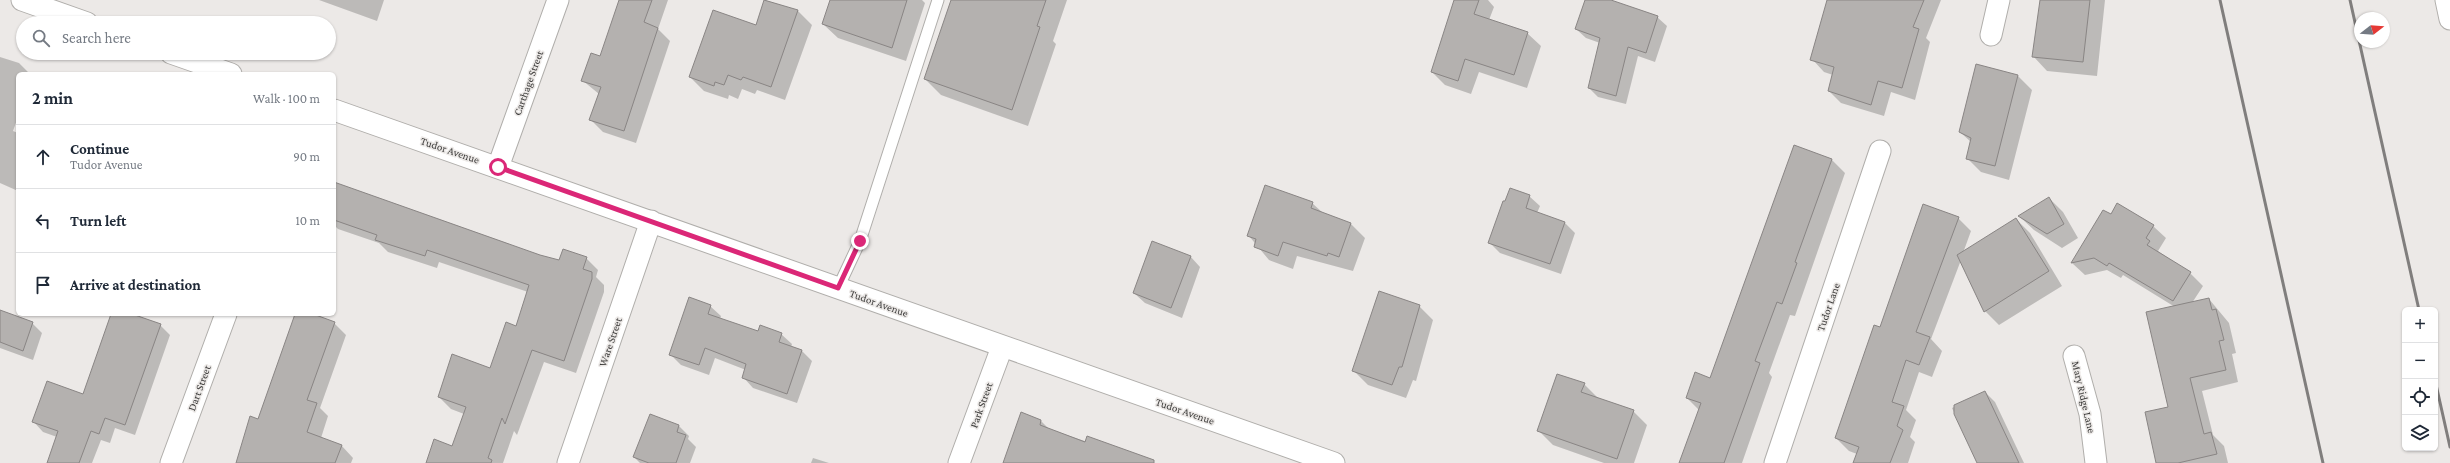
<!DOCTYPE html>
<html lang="en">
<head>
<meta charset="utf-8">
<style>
  :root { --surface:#fff; --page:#f6f6f7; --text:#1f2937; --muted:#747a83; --line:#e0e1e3 }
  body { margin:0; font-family:"Crimson Pro",serif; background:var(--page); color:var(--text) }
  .controls { position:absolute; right:12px; bottom:12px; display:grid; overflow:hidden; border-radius:6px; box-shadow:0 1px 3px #0004 }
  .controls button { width:36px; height:36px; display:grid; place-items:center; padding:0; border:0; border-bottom:1px solid var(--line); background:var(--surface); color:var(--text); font:20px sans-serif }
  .compass { position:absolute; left:2354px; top:12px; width:36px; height:36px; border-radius:50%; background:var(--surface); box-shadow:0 1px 3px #0004; rotate:73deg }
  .stop { position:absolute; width:12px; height:12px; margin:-9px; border:3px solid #db2777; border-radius:50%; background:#fff }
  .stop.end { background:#db2777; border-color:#fff; box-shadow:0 1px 4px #0008 }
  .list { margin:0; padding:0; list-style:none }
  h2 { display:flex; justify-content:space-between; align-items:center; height:52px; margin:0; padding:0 16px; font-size:17px }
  h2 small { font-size:13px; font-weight:400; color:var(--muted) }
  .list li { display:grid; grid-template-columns:26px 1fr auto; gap:12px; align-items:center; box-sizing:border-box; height:64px; padding:0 16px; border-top:1px solid var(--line) }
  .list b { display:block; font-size:15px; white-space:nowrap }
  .list p { margin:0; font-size:13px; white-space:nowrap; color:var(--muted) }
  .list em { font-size:13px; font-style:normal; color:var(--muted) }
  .icon { flex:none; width:22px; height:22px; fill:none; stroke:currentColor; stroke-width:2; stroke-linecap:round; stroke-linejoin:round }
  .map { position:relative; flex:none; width:2450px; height:463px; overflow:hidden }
  .search { position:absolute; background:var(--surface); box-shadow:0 1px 3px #0004; left:16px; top:16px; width:320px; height:44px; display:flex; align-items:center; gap:10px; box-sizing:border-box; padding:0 14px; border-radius:22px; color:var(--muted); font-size:15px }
  .panel { position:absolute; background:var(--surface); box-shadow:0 1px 3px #0004; left:16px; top:72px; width:320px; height:244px; border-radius:6px }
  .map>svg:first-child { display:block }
  .shadow { fill:#0003 }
  .building { fill:#b4b1af; stroke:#898584 }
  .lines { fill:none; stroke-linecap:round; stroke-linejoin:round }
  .lane-casing { stroke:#b0aeab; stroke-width:13 }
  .street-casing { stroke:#b0aeab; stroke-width:23 }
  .lane { stroke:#fff; stroke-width:11 }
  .street { stroke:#fff; stroke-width:21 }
  .rail { stroke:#807e7d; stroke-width:3 }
  .route { stroke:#db2777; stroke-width:5 }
  .labels { text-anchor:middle; stroke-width:3; stroke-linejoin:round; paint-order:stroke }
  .street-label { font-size:11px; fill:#3d3c3b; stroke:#ece9e7 }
</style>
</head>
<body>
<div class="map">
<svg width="2450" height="463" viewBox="0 0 2450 463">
  <rect width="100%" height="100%" fill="#ece9e7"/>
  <!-- shadow -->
  <path class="shadow" d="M 319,0 L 384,0 L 377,21 Z
    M 620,0 L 668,0 L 658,29 L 670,41 L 636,143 L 603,132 L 590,119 L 599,94 L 582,80 L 601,58 Z
    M 765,0 L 798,11 L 812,25 L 785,100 L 757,90 L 755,94 L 742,89 L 738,99 L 729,95 L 728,99 L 704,91 L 690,77 L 756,26 Z
    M 831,0 L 922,0 L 925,3 L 906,61 L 838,38 L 823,24 Z
    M 952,0 L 1067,0 L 1053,41 L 1056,44 L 1028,126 L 941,95 L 925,79 Z
    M 1456,0 L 1488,0 L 1494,7 L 1489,20 L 1527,33 L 1541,46 L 1527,88 L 1479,72 L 1471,94 L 1445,85 L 1432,72 Z
    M 1586,0 L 1608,0 L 1657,17 L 1667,26 L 1655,62 L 1638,56 L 1626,104 L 1598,97 L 1589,88 L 1600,43 L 1586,38 L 1576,29 Z
    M 1828,0 L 1941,0 L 1926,38 L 1930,42 L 1915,100 L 1891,92 L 1884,116 L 1841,103 L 1829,91 L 1833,75 L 1824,72 L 1812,59 Z
    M 2041,0 L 2105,0 L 2097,76 L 2047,71 L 2033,56 Z
    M 0,57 L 19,63 L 30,74 L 18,74 L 18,117 L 13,131 L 18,133 L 18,191 L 0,183 Z
    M 2018,76 L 2032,90 L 2009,180 L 1981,172 L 1967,158 L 1971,142 L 1960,132 Z
    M 1832,160 L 1845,173 L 1795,316 L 1790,315 L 1769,373 L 1772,377 L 1742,463 L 1680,463 L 1699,410 L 1687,398 L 1710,379 Z
    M 334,184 L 540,256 L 559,261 L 586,258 L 598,270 L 596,277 L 604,285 L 604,292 L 576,373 L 544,362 L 517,435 L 514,431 L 503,463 L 429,463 L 452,447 L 464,414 L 451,409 L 439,397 L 491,369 L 516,327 L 528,292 L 439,262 L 437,268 L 388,252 L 379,243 L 338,229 L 334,225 Z
    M 1529,196 L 1540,206 L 1537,213 L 1564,222 L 1575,233 L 1561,274 L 1500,253 L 1489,242 L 1506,203 Z
    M 2049,198 L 2063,212 L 2078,238 L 2062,248 L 2034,230 L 2020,217 Z
    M 1312,203 L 1323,213 L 1351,224 L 1365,238 L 1353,271 L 1297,256 L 1293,269 L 1269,260 L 1249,236 Z
    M 2104,211 L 2111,215 L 2153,226 L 2166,238 L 2158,251 L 2190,273 L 2203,286 L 2192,303 L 2209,299 L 2229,323 L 2236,353 L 2232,354 L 2238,382 L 2202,391 L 2213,435 L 2224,446 L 2228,463 L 2157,463 L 2169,407 L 2175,307 L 2123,275 L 2121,278 L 2107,270 L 2085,275 L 2072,263 Z
    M 1958,218 L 1971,231 L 1963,253 L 2016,219 L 2030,233 L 2062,286 L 1999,325 L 1985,311 L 1961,260 L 1931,339 L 1942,351 L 1932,377 L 1919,372 L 1906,410 L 1916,420 L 1910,437 L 1915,442 L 1908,463 L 1858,463 L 1857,454 L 1849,451 L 1836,438 L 1881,328 Z
    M 1190,256 L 1200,267 L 1182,318 L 1145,303 L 1134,293 Z
    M 710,306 L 721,316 L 720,319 L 759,332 L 781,334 L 792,344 L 791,347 L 802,351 L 812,361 L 797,403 L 753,388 L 743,377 L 746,370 L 715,358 L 709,375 L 681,365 L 670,354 Z
    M 1419,306 L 1433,320 L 1416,381 L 1413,380 L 1406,398 L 1368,385 L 1354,371 Z
    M 0,311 L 32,323 L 42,333 L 33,360 L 0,348 Z
    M 112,314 L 129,314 L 160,325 L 170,335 L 135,435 L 115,428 L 110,443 L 101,440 L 92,463 L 48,463 L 57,437 L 43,432 L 33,421 L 84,395 Z
    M 296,314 L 311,314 L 334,323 L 346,335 L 320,408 L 328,416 L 321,438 L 341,445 L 353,458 L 351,463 L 237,463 L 259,420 Z
    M 1584,384 L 1598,398 L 1633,411 L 1647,425 L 1634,463 L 1604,463 L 1553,445 L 1539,431 Z
    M 1985,392 L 1995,402 L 2024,463 L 1978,463 L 1952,408 Z
    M 1021,414 L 1041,421 L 1049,429 L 1150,463 L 1004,463 Z
    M 650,416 L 679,426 L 689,436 L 688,439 L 696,447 L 690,463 L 640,463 L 634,457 Z
    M 813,458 L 829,463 L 811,463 Z"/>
  <!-- building -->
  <path class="building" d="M 619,0 L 652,0 L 644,22 L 658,28 L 624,131 L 589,120 L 601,87 L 581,81 L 591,53 L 600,56 Z
    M 764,0 L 798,10 L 771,87 L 743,77 L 741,80 L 728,75 L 724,85 L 715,82 L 714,86 L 689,77 L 713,10 L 756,25 Z
    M 830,0 L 907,0 L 892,48 L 822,24 Z
    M 951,0 L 1046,0 L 1037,26 L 1040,27 L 1012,110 L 924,79 Z
    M 1454,0 L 1479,0 L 1474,14 L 1528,32 L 1514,75 L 1465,59 L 1458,81 L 1431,72 Z
    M 1585,0 L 1611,0 L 1658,16 L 1646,53 L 1628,47 L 1616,96 L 1588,88 L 1600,38 L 1575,29 Z
    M 1827,0 L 1924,0 L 1913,27 L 1919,29 L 1902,88 L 1878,81 L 1871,105 L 1828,91 L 1834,67 L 1810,60 Z
    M 2040,0 L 2090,0 L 2083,62 L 2032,57 Z
    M 1976,64 L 2018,75 L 1995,166 L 1966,159 L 1971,138 L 1959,132 Z
    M 1794,145 L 1832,159 L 1795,262 L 1797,263 L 1782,304 L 1777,302 L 1755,361 L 1760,363 L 1724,463 L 1679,463 L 1701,403 L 1686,398 L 1695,372 L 1710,378 Z
    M 334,182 L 540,255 L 559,260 L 563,249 L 587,257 L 583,269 L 592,272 L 592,279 L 564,361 L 532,350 L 505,424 L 502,418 L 488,458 L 492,460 L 491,463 L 426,463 L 434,439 L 452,446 L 466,407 L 438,397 L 452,354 L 490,368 L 506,322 L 516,326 L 529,285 L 427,250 L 425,256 L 375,240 L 377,235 L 334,220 Z
    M 1265,185 L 1313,202 L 1311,208 L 1351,223 L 1339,257 L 1328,253 L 1327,256 L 1283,242 L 1278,256 L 1254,247 L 1256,239 L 1247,236 Z
    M 1510,188 L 1530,195 L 1526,208 L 1565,222 L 1550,264 L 1488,243 L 1503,201 L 1505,201 Z
    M 2049,197 L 2064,224 L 2047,234 L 2018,216 Z
    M 2117,203 L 2154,225 L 2146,238 L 2150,241 L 2147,245 L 2191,272 L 2173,301 L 2109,263 L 2107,266 L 2094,258 L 2071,263 L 2103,210 L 2111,214 Z
    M 1923,204 L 1959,217 L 1916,332 L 1930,337 L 1919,365 L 1906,360 L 1892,402 L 1904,406 L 1897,426 L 1903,430 L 1890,463 L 1853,463 L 1859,447 L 1835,438 L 1874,325 L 1880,327 Z
    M 2016,218 L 2049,271 L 1984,312 L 1957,255 Z
    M 1152,241 L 1191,256 L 1171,308 L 1133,293 Z
    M 1379,291 L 1420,305 L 1402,367 L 1399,367 L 1392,385 L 1352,371 Z
    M 689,297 L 711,305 L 708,314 L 758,331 L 760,325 L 782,333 L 779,342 L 802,350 L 787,394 L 742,378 L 746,364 L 705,348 L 699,365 L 669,355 Z
    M 2209,298 L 2212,310 L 2216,309 L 2224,340 L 2219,341 L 2226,370 L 2190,378 L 2204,434 L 2211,432 L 2217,454 L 2178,463 L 2156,463 L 2145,412 L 2168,407 L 2146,312 Z
    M 0,310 L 33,322 L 23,351 L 0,342 Z
    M 111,314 L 132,314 L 161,324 L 125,425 L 105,418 L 99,434 L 91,431 L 79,463 L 47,463 L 58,431 L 32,422 L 47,381 L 83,394 Z
    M 295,314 L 313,314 L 335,322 L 307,400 L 317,403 L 307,432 L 342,445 L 335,463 L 236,463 L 250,416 L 258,419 Z
    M 1557,374 L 1585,383 L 1581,392 L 1634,410 L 1617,459 L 1537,431 Z
    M 1985,391 L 2019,463 L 1977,463 L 1954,414 L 1954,405 Z
    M 1021,412 L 1041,420 L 1040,425 L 1085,442 L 1087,436 L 1154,460 L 1154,463 L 1003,463 Z
    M 650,414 L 679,425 L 677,432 L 686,435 L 676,463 L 649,463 L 633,457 Z"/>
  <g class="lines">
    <!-- lane casing -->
    <g class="lane-casing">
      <path id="lane" d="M 838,288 L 860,241 L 938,0"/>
    </g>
    <!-- street casing -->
    <g class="street-casing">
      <path id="street" d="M 22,0 L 87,23
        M 2446,0 L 2450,19
        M 1991,35 L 1999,0
        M 171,53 L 231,74
        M 334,110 L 1334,463
        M 498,167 L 558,0
        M 2074,356 L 2090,414 L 2096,463
        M 171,463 L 226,314
        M 568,463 L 651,221
        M 959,463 L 1002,347
        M 1775,463 L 1880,151"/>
    </g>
    <!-- lane -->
    <use href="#lane" class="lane"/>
    <!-- street -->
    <use href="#street" class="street"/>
    <!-- rail -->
    <path class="rail" d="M 2220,0 L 2323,463
      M 2350,0 L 2419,310
      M 2435,380 L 2450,447"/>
  </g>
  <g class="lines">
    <!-- route -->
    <path class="route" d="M 498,167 L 838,288 L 860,241"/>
  </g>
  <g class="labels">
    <!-- street labels -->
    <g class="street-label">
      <text transform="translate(528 83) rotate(-70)" y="4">Carthage Street</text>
      <text transform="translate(450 150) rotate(19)" y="4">Tudor Avenue</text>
      <text transform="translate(879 303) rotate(20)" y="4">Tudor Avenue</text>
      <text transform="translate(1828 307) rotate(-71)" y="4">Tudor Lane</text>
      <text transform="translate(610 342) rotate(-71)" y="4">Ware Street</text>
      <text transform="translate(199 388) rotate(-70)" y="4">Dart Street</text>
      <text transform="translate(2084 397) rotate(77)" y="4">Mary Ridge Lane</text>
      <text transform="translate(981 405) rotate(-70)" y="4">Park Street</text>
      <text transform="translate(1185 411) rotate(19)" y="4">Tudor Avenue</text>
    </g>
  </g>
</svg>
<div class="controls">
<button>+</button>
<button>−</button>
<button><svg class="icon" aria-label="locate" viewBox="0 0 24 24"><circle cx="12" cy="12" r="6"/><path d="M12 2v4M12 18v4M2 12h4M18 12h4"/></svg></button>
<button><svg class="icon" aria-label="layers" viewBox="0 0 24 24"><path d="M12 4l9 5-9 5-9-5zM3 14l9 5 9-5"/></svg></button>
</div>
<svg class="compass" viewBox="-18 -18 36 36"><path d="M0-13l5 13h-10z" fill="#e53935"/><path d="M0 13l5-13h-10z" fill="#747a83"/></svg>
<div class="stop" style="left:498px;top:167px"></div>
<div class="stop end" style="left:860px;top:241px"></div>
<div class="search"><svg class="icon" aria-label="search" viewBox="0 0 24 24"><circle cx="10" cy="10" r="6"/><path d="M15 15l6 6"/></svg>Search here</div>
<section class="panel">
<h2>2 min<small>Walk · 100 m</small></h2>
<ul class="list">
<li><svg class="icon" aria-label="ahead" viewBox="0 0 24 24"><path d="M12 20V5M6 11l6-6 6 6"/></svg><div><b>Continue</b><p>Tudor Avenue</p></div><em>90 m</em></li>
<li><svg class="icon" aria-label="left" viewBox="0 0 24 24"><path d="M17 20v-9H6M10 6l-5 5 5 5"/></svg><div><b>Turn left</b></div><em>10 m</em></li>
<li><svg class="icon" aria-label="arrive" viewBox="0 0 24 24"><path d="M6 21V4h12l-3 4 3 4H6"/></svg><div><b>Arrive at destination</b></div></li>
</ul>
</section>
</div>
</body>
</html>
